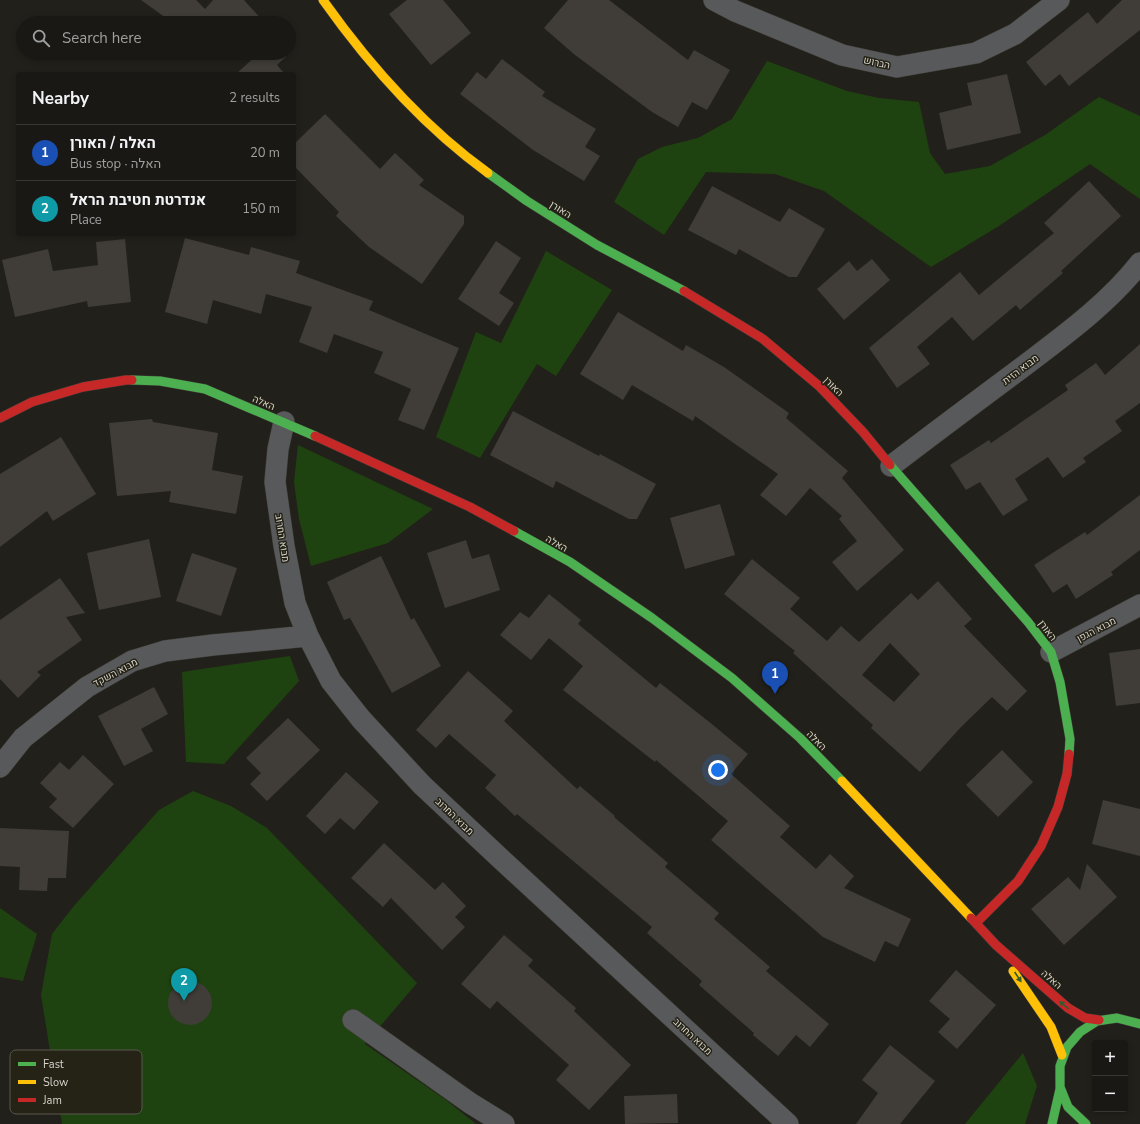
<!DOCTYPE html>
<html lang="en">
<head>
<meta charset="utf-8">
<style>
  :root { --surface:#1a1814; --page:#23211d; --text:#f1f3f6; --muted:#9fa0a0; --line:#383734; --accent:#d93025 }
  body { margin:0; font-family:"Nunito Sans",Heebo,sans-serif; background:var(--page); color:var(--text) }
  .controls { position:absolute; right:12px; bottom:12px; display:grid; overflow:hidden; border-radius:4px; box-shadow:0 2px 6px #0003 }
  .controls button { width:36px; height:36px; display:grid; place-items:center; padding:0; border:0; border-bottom:1px solid var(--line); background:var(--surface); color:var(--text); font:20px sans-serif }
  .you { position:absolute; left:718px; top:770px; width:14px; height:14px; margin:-10px; border:3px solid #fff; border-radius:50%; background:#1a73e8; box-shadow:0 0 0 6px #1a73e833 }
  .badge { display:grid; place-items:center; width:26px; height:26px; border-radius:50%; background:var(--accent); color:#fff; font-size:13px; font-weight:700 }
  .pin { position:absolute; translate:-50% -33px; filter:drop-shadow(0 1px 2px #0008) }
  .pin::after { content:''; position:absolute; top:21px; width:14px; height:12px; background:inherit; clip-path:polygon(0 0,100% 0,50% 100%) }
  .list { margin:0; padding:0; list-style:none }
  h2 { display:flex; justify-content:space-between; align-items:center; height:52px; margin:0; padding:0 16px; font-size:17px }
  h2 small { font-size:13px; font-weight:400; color:var(--muted) }
  .list li { display:grid; grid-template-columns:26px 1fr auto; gap:12px; align-items:center; box-sizing:border-box; height:56px; padding:0 16px; border-top:1px solid var(--line) }
  .list b { display:block; font-size:15px; white-space:nowrap }
  .list p { margin:0; font-size:13px; white-space:nowrap; color:var(--muted) }
  .list em { font-size:13px; font-style:normal; color:var(--muted) }
  .icon { flex:none; width:22px; height:22px; fill:none; stroke:currentColor; stroke-width:2; stroke-linecap:round; stroke-linejoin:round }
  .map { position:relative; flex:none; width:1140px; height:1124px; overflow:hidden }
  .search { position:absolute; background:var(--surface); box-shadow:0 2px 6px #0003; left:16px; top:16px; width:280px; height:44px; display:flex; align-items:center; gap:10px; box-sizing:border-box; padding:0 14px; border-radius:22px; color:var(--muted); font-size:15px }
  .panel { position:absolute; background:var(--surface); box-shadow:0 2px 6px #0003; left:16px; top:72px; width:280px; height:164px; border-radius:4px }
  .map>svg:first-child { display:block }
  .green { fill:#1f4310 }
  .building { fill:#403d38; fill-rule:evenodd }
  .lines { fill:none; stroke-linecap:round; stroke-linejoin:round }
  .street-casing { stroke:#3e3c37; stroke-width:22 }
  .fast-casing { stroke:#3e3c37; stroke-width:10 }
  .slow-casing { stroke:#3e3c37; stroke-width:10 }
  .jam-casing { stroke:#3e3c37; stroke-width:10 }
  .street { stroke:#58595a; stroke-width:21 }
  .fast { stroke:#4caf50; stroke-width:9 }
  .slow { stroke:#ffc107; stroke-width:9 }
  .jam { stroke:#c62828; stroke-width:9 }
  .oneway { fill:#355a2d }
  .labels { text-anchor:middle; stroke-width:3; stroke-linejoin:round; paint-order:stroke }
  .street-label { font-size:10px; fill:#d6d4cc; stroke:#252216 }
  .key { fill:#252216; stroke:#5a574d; stroke-width:1 }
  .key-label { font-size:11px; fill:#d6d4cc }
</style>
</head>
<body>
<div class="map">
<svg width="1140" height="1124" viewBox="0 0 1140 1124">
  <rect width="100%" height="100%" fill="#22201a"/>
  <!-- green -->
  <path class="green" d="M 767,61 L 847,91 L 879,98 L 919,102 L 930,153 L 945,174 L 990,166 L 1045,135 L 1099,97 L 1140,116 L 1140,199 L 1090,164 L 999,226 L 931,267 L 824,191 L 775,174 L 706,172 L 664,235 L 614,202 L 638,159 L 662,147 L 698,138 L 732,119 Z
    M 546,251 L 612,290 L 556,376 L 537,364 L 480,458 L 436,437 L 476,332 L 501,343 Z
    M 298,445 L 433,509 L 388,543 L 311,566 L 299,519 L 294,482 Z
    M 290,656 L 299,681 L 224,764 L 186,762 L 182,672 Z
    M 193,791 L 231,806 L 267,828 L 417,983 L 365,1044 L 446,1100 L 476,1124 L 62,1124 L 41,995 L 52,934 L 73,907 L 159,810 Z
    M 0,908 L 37,934 L 23,981 L 0,977 Z
    M 1023,1053 L 1037,1086 L 1025,1124 L 965,1124 Z"/>
  <!-- building -->
  <path class="building" d="M 141,0 L 196,0 L 205,9 L 213,0 L 244,0 L 265,23 L 173,23 Z
    M 407,0 L 443,0 L 471,33 L 431,65 L 389,14 Z
    M 568,0 L 609,0 L 688,60 L 694,50 L 730,70 L 707,110 L 692,102 L 678,127 L 652,112 L 575,55 L 544,28 Z
    M 1122,0 L 1140,0 L 1140,30 L 1069,86 L 1060,74 L 1045,86 L 1026,62 L 1088,12 L 1097,24 Z
    M 289,49 L 291,52 L 277,65 L 285,74 L 236,74 L 259,53 L 289,53 Z
    M 502,59 L 545,92 L 542,96 L 596,129 L 585,147 L 600,156 L 584,181 L 533,150 L 460,94 L 477,72 L 486,79 Z
    M 1007,74 L 1021,133 L 947,150 L 939,113 L 972,105 L 967,83 Z
    M 325,114 L 380,169 L 395,153 L 424,180 L 419,185 L 464,216 L 464,224 L 422,284 L 369,247 L 336,216 L 339,212 L 294,166 L 294,144 Z
    M 1089,181 L 1121,216 L 1061,271 L 1063,273 L 1020,310 L 1016,305 L 973,341 L 952,317 L 917,347 L 930,364 L 897,388 L 869,348 L 960,272 L 979,295 L 1054,233 L 1044,223 Z
    M 712,186 L 780,222 L 789,208 L 825,229 L 797,277 L 789,277 L 739,249 L 736,255 L 688,230 Z
    M 185,238 L 249,255 L 251,247 L 300,261 L 296,273 L 373,301 L 369,310 L 459,348 L 424,430 L 398,420 L 411,389 L 374,373 L 383,352 L 334,334 L 327,353 L 299,342 L 312,307 L 266,294 L 261,314 L 213,300 L 207,324 L 165,312 Z
    M 125,239 L 131,302 L 88,307 L 87,301 L 15,317 L 2,260 L 48,249 L 53,271 L 98,265 L 96,242 Z
    M 496,241 L 521,258 L 499,293 L 514,303 L 499,326 L 458,299 Z
    M 872,259 L 890,280 L 844,320 L 817,289 L 849,261 L 857,271 Z
    M 618,312 L 683,351 L 686,345 L 724,367 L 789,413 L 786,418 L 848,471 L 842,478 L 904,550 L 857,591 L 832,562 L 857,541 L 839,519 L 842,516 L 810,488 L 786,516 L 760,495 L 778,474 L 695,416 L 693,421 L 632,385 L 623,400 L 580,374 Z
    M 1140,344 L 1140,403 L 1115,421 L 1122,431 L 1083,458 L 1086,462 L 1063,478 L 1048,457 L 1015,479 L 1028,500 L 1003,516 L 980,482 L 966,490 L 950,465 L 989,440 L 991,443 L 1068,390 L 1065,385 L 1096,363 L 1105,375 Z
    M 513,411 L 599,456 L 600,454 L 656,484 L 637,519 L 629,519 L 556,481 L 553,488 L 490,455 Z
    M 152,419 L 153,422 L 218,433 L 212,470 L 243,476 L 236,514 L 169,502 L 171,491 L 117,496 L 109,423 Z
    M 61,437 L 96,494 L 53,521 L 47,511 L 0,547 L 0,474 Z
    M 1140,495 L 1140,550 L 1111,572 L 1113,575 L 1076,599 L 1067,584 L 1053,593 L 1034,565 L 1085,532 L 1087,535 Z
    M 720,504 L 735,555 L 685,569 L 670,518 Z
    M 149,539 L 161,597 L 99,610 L 87,553 Z
    M 466,540 L 472,559 L 489,554 L 500,590 L 445,608 L 427,553 Z
    M 192,553 L 237,568 L 221,616 L 176,601 Z
    M 381,556 L 411,620 L 414,618 L 441,666 L 392,693 L 350,618 L 344,620 L 327,582 Z
    M 752,559 L 800,598 L 790,609 L 827,641 L 841,626 L 859,642 L 911,593 L 918,600 L 938,581 L 972,619 L 964,626 L 1027,691 L 1007,711 L 992,697 L 961,727 L 920,772 L 871,728 L 873,725 L 793,653 L 795,651 L 724,594 ZM 890,643 L 920,674 L 894,702 L 862,675 Z
    M 60,578 L 85,613 L 66,617 L 82,640 L 37,672 L 41,675 L 18,698 L 0,679 L 0,620 Z
    M 549,594 L 581,620 L 578,624 L 656,688 L 660,683 L 713,725 L 748,754 L 731,774 L 790,826 L 780,837 L 816,869 L 830,854 L 854,876 L 844,888 L 911,919 L 898,947 L 885,941 L 875,962 L 823,937 L 711,840 L 728,821 L 656,760 L 655,762 L 563,690 L 583,666 L 549,638 L 531,660 L 500,635 L 520,612 L 529,618 Z
    M 1140,649 L 1140,703 L 1116,706 L 1109,653 Z
    M 468,671 L 513,711 L 504,721 L 577,789 L 580,786 L 615,816 L 614,817 L 668,863 L 665,867 L 719,913 L 714,919 L 770,967 L 766,971 L 829,1024 L 810,1047 L 796,1035 L 778,1056 L 753,1035 L 754,1033 L 699,985 L 702,981 L 647,933 L 652,927 L 517,814 L 515,816 L 485,788 L 496,775 L 449,734 L 436,748 L 416,730 Z
    M 154,687 L 168,714 L 141,729 L 153,751 L 124,766 L 98,716 Z
    M 288,718 L 320,750 L 267,801 L 250,784 L 261,773 L 246,758 Z
    M 1002,750 L 1033,782 L 998,817 L 966,785 Z
    M 83,755 L 114,784 L 73,828 L 49,807 L 57,799 L 40,783 L 60,762 L 69,770 Z
    M 346,772 L 379,802 L 354,830 L 340,818 L 325,834 L 306,816 Z
    M 1103,800 L 1140,809 L 1140,856 L 1092,844 Z
    M 0,828 L 69,831 L 66,878 L 48,878 L 47,891 L 19,890 L 20,867 L 0,866 Z
    M 384,843 L 435,890 L 443,882 L 466,906 L 455,917 L 465,927 L 442,950 L 391,898 L 383,907 L 351,878 Z
    M 1087,864 L 1117,897 L 1064,945 L 1031,909 L 1068,877 L 1080,890 Z
    M 504,935 L 533,960 L 528,966 L 576,1008 L 574,1011 L 631,1065 L 589,1110 L 556,1080 L 569,1065 L 497,1001 L 490,1009 L 461,984 Z
    M 956,970 L 996,1005 L 957,1049 L 938,1032 L 950,1019 L 929,1001 Z
    M168 1003a22 22 0 1 1 44 0a22 22 0 1 1-44 0Z
    M 890,1045 L 935,1081 L 900,1124 L 856,1124 L 878,1093 L 862,1080 Z
    M 677,1094 L 678,1123 L 625,1124 L 624,1096 Z"/>
  <g class="lines">
    <!-- street casing -->
    <g class="street-casing">
      <path id="street" d="M 714,0 L 735,11 L 842,55 L 897,67 L 976,53 L 1015,34 L 1059,0
        M 284,422 L 278,449 L 275,482 L 284,546 L 295,603 L 308,636 L 331,681 L 361,719 L 422,785 L 502,860 L 788,1124
        M 891,466 C 934,433 977,401 1020,369 C 1062,337 1107,305 1140,263
        M 1051,652 L 1140,605
        M 0,767 L 23,738 L 87,687 L 132,661 L 165,651 L 213,645 L 308,636
        M 353,1020 L 470,1103 L 504,1124"/>
    </g>
    <!-- fast casing -->
    <g class="fast-casing">
      <path id="fast" d="M 488,173 L 527,201 L 597,245 L 684,291
        M 132,380 L 160,381 L 205,389 L 315,436
        M 890,465 L 1028,622 L 1051,652 L 1060,682 L 1070,739 L 1069,754
        M 514,531 L 570,562 L 652,618 L 732,678 L 800,738 L 842,781
        M 1052,1124 L 1060,1089
        M 1086,1124 L 1068,1107 L 1060,1087 L 1060,1066 L 1067,1047 L 1080,1032 L 1097,1021 L 1117,1018 L 1140,1024"/>
    </g>
    <!-- slow casing -->
    <g class="slow-casing">
      <path id="slow" d="M 323,0 C 369,65 423,126 488,173
        M 842,781 L 971,918
        M 1013,971 L 1051,1027 L 1062,1055"/>
    </g>
    <!-- jam casing -->
    <g class="jam-casing">
      <path id="jam" d="M 684,291 L 763,339 L 819,386 L 863,432 L 890,465
        M 0,418 L 32,402 L 83,387 L 126,380 L 132,380
        M 315,436 L 470,507 L 514,531
        M 971,918 L 996,945 L 1068,1008 L 1085,1018 L 1099,1020
        M 976,923 L 1018,881 L 1041,846 L 1058,807 L 1067,774 L 1069,754"/>
    </g>
    <!-- street -->
    <use href="#street" class="street"/>
    <!-- fast -->
    <use href="#fast" class="fast"/>
    <!-- slow -->
    <use href="#slow" class="slow"/>
    <!-- jam -->
    <use href="#jam" class="jam"/>
  </g>
  <!-- one-way arrows -->
  <defs><path id="oneway-solid" d="M-6-.8H1V-3.2L6.5 0L1 3.2V.8H-6Z"/></defs>
  <g class="oneway">
    <use href="#oneway-solid" transform="translate(1018 977) rotate(56)"/>
    <use href="#oneway-solid" transform="translate(1064 1005) rotate(-140)"/>
  </g>
  <g class="labels">
    <!-- street labels -->
    <g class="street-label">
      <text transform="translate(877 62) rotate(12)" y="4">הברוש</text>
      <text transform="translate(561 209) rotate(32)" y="4">האורן</text>
      <text transform="translate(1020 369) rotate(-37)" y="4">מבוא הזית</text>
      <text transform="translate(834 386) rotate(45)" y="4">האורן</text>
      <text transform="translate(264 402) rotate(23)" y="4">האלה</text>
      <text transform="translate(283 538) rotate(81)" y="4">מבוא החרוב</text>
      <text transform="translate(557 543) rotate(29)" y="4">האלה</text>
      <text transform="translate(1096 629) rotate(-27)" y="4">מבוא הגפן</text>
      <text transform="translate(1048 630) rotate(53)" y="4">האורן</text>
      <text transform="translate(115 672) rotate(-28)" y="4">מבוא השקד</text>
      <text transform="translate(817 740) rotate(45)" y="4">האלה</text>
      <text transform="translate(455 816) rotate(44)" y="4">מבוא החרוב</text>
      <text transform="translate(1052 979) rotate(41)" y="4">האלה</text>
      <text transform="translate(693 1036) rotate(43)" y="4">מבוא החרוב</text>
    </g>
  </g>
  <!-- legend -->
  <rect x="10" y="1050" width="132" height="64" rx="6" class="key"/>
  <rect x="18" y="1062" width="18" height="4" fill="#4caf50"/>
  <rect x="18" y="1080" width="18" height="4" fill="#ffc107"/>
  <rect x="18" y="1098" width="18" height="4" fill="#c62828"/>
  <g class="key-label">
    <text x="43" y="1068">Fast</text>
    <text x="43" y="1086">Slow</text>
    <text x="43" y="1104">Jam</text>
  </g>
</svg>
<div class="controls">
<button>+</button>
<button>−</button>
</div>
<div class="you"></div>
<div class="pin badge" style="left:775px;top:694px;background:#1a4fb4">1</div>
<div class="pin badge" style="left:184px;top:1001px;background:#0f9aa8">2</div>
<div class="search"><svg class="icon" aria-label="search" viewBox="0 0 24 24"><circle cx="10" cy="10" r="6"/><path d="M15 15l6 6"/></svg>Search here</div>
<section class="panel">
<h2>Nearby<small>2 results</small></h2>
<ul class="list">
<li><span class="badge" style="background:#1a4fb4">1</span><div><b>האלה / האורן</b><p>Bus stop · האלה</p></div><em>20 m</em></li>
<li><span class="badge" style="background:#0f9aa8">2</span><div><b>אנדרטת חטיבת הראל</b><p>Place</p></div><em>150 m</em></li>
</ul>
</section>
</div>
</body>
</html>
